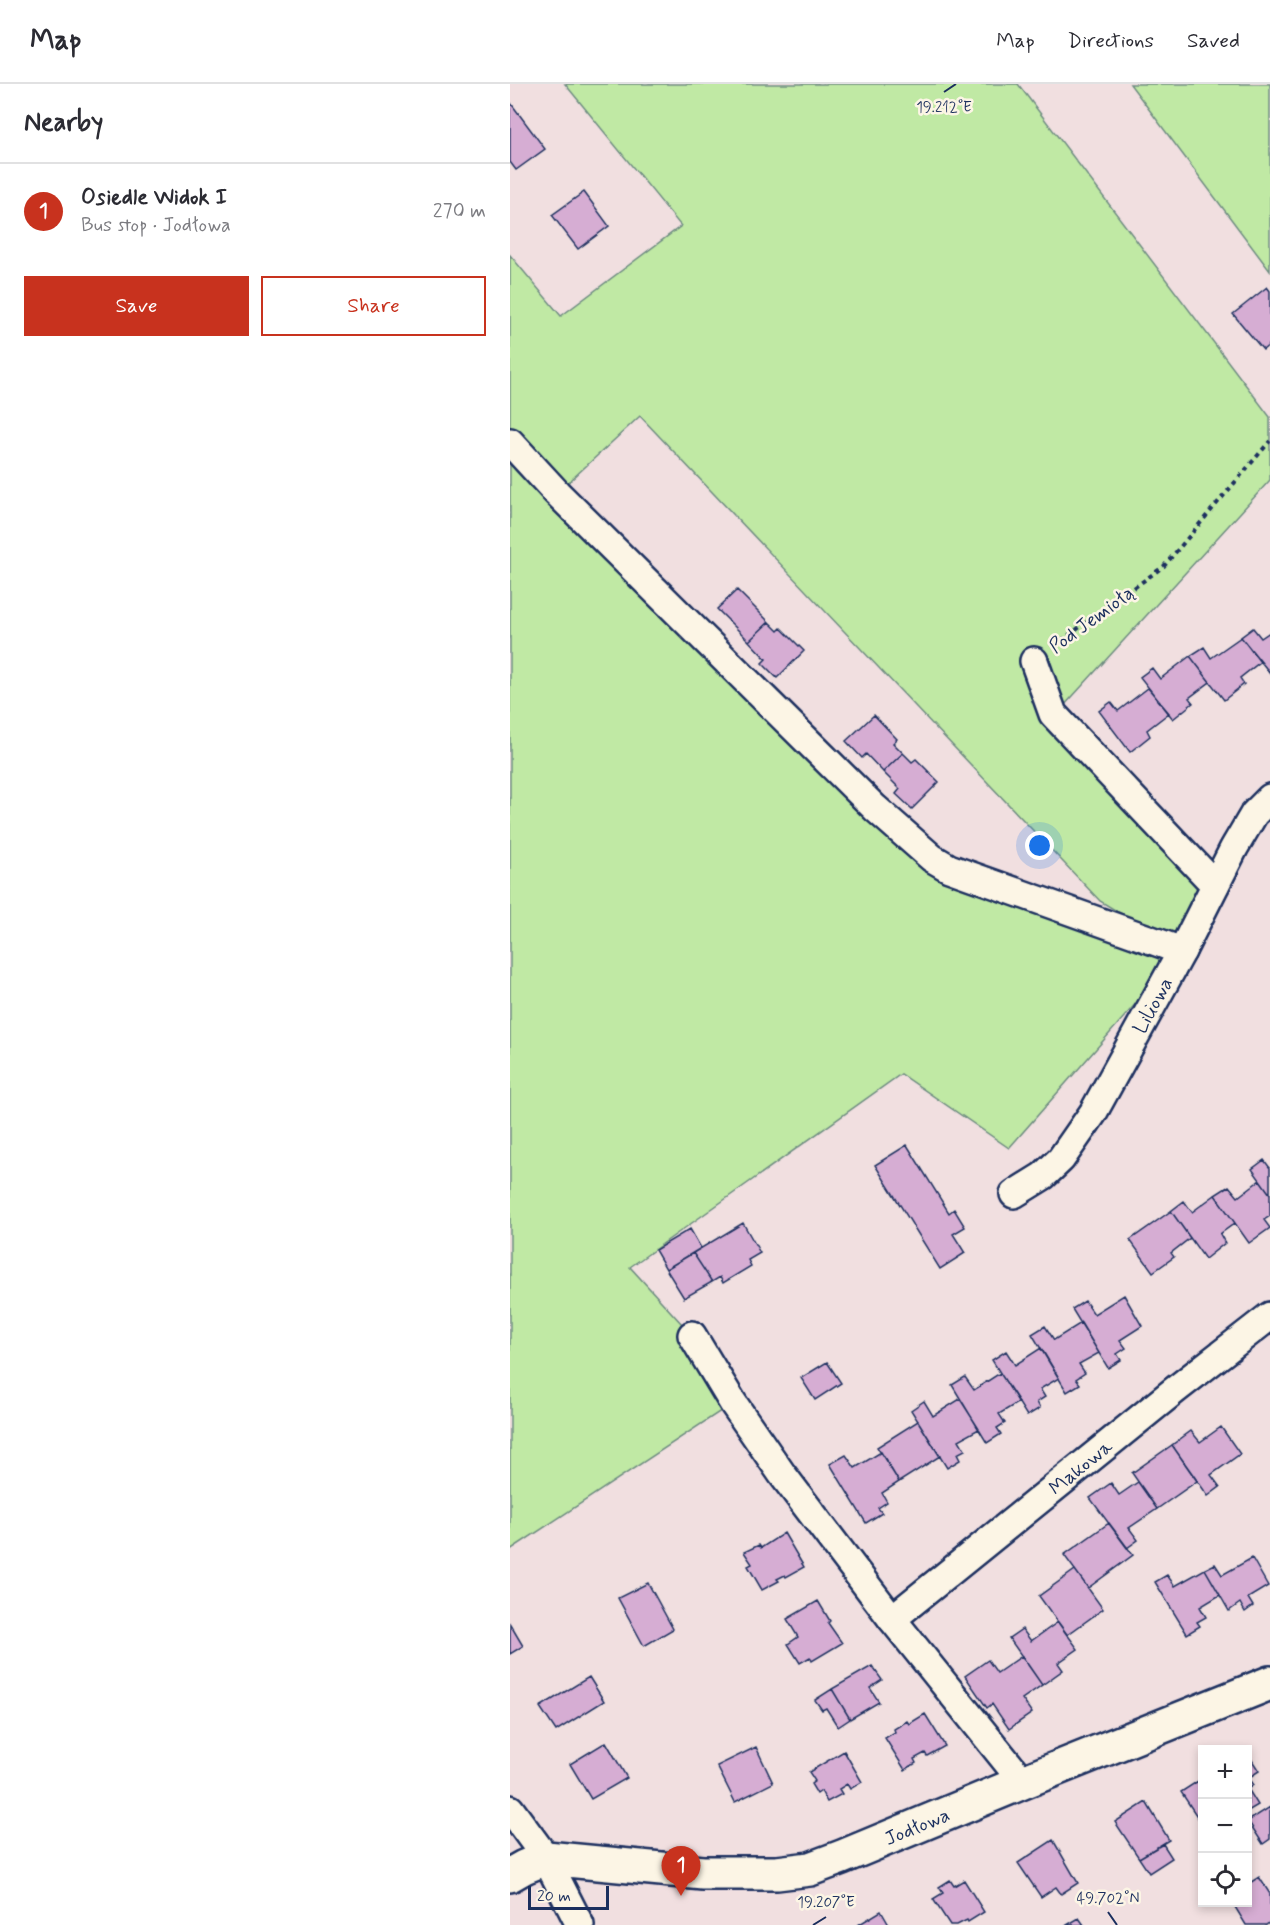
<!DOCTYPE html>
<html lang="en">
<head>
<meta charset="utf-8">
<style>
  :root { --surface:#fff; --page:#f2f2f3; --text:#2b2b33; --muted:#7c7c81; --line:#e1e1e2; --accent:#c8321e }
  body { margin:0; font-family:Mynerve,sans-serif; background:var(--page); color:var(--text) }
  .controls { position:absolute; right:18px; bottom:18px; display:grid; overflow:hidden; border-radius:0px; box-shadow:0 3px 9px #0003 }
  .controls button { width:54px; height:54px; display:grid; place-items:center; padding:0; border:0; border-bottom:2px solid var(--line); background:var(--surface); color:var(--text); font:30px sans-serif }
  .scale { position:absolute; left:18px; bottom:15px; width:81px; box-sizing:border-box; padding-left:6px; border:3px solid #1b2f5e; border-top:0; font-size:16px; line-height:21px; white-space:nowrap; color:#1b2f5e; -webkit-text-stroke:4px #fcf5e5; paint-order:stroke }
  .you { position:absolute; left:530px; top:762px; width:21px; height:21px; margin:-15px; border:4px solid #fff; border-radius:50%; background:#1a73e8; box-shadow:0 0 0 9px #1a73e833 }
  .badge { display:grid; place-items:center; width:39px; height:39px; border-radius:50%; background:var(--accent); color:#fff; font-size:20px; font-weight:700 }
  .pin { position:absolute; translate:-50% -50px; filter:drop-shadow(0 2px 3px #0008) }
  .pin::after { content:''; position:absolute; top:32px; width:21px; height:18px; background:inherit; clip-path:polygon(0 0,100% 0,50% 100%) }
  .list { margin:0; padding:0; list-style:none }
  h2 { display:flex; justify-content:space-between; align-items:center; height:78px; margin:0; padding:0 24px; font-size:26px }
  h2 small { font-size:20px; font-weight:400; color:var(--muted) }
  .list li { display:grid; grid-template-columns:39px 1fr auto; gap:18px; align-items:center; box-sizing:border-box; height:96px; padding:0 24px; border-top:2px solid var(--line) }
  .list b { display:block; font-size:22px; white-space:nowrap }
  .list p { margin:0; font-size:20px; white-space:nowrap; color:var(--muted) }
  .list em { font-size:20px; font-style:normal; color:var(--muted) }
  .actions { display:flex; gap:12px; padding:18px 24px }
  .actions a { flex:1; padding:14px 0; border:2px solid var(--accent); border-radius:0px; text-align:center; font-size:21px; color:var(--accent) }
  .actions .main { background:var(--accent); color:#fff }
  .icon { flex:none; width:33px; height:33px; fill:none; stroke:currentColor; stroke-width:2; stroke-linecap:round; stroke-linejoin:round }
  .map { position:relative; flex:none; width:760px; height:1841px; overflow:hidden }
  header { display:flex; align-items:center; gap:36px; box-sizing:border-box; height:84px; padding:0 30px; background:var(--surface); border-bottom:2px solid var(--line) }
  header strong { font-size:28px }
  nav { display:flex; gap:33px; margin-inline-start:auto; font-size:21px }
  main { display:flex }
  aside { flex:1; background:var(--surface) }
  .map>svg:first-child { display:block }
  .green { fill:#c0e9a4; stroke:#6e8c81; stroke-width:1.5; fill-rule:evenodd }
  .building { fill:#d6add3; stroke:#1b2f5e; stroke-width:1.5 }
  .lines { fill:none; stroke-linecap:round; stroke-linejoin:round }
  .minor-casing { stroke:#1b2f5e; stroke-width:32 }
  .tertiary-casing { stroke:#1b2f5e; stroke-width:38 }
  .path { stroke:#1b2f5e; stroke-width:4; stroke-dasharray:4.5 4.5; stroke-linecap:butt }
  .minor { stroke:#fcf5e5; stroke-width:27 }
  .tertiary { stroke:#fcf5e5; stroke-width:33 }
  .ticks { fill:none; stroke:#1b2f5e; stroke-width:2 }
  .labels { text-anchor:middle; stroke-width:5; stroke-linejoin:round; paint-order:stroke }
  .street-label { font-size:20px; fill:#1b2f5e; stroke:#fcf5e5 }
  .ticks-label { font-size:15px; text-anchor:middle; fill:#1b2f5e; stroke:#fcf5e5; stroke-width:5; stroke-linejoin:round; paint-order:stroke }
</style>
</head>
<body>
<header>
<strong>Map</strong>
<nav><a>Map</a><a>Directions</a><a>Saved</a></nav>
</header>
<main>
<aside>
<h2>Nearby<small></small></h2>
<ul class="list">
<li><span class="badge">1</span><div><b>Osiedle Widok I</b><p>Bus stop · Jodłowa</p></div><em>270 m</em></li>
</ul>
<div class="actions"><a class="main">Save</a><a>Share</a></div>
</aside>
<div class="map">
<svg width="760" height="1841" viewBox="0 0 760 1841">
  <rect width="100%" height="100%" fill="#f1dfe0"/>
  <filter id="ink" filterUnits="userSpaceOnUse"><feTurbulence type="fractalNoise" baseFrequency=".0167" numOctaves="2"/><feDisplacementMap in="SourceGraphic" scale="12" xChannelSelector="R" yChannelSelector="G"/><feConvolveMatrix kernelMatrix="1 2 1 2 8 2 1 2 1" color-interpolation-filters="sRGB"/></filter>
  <g filter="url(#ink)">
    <!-- green -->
    <path class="green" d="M 55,0 L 508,0 L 760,333 L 760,396 L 552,624 L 710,789 L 672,867 L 499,1064 L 391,990 L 120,1183 L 182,1251 L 223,1319 L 0,1466 L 0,171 L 51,232 L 171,142 ZM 130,332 L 590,817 L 668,864 L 422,774 L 47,409 Z
      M 620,0 L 760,0 L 760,187 Z"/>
    <!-- building -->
    <path class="building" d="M 0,18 L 35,65 L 6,86 L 0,78 Z
      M 74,108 L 99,142 L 68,165 L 42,131 Z
      M 757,203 L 760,207 L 760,260 L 753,266 L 723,230 Z
      M 227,506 L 259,538 L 239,557 L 207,525 Z
      M 259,538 L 268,547 L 271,544 L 294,567 L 267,594 L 252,579 L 256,575 L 239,557 Z
      M 743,544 L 751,554 L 760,548 L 760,589 L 731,553 Z
      M 731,553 L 750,578 L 730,594 L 734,600 L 714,616 L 680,572 L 694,563 L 701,574 Z
      M 680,572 L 700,598 L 679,614 L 683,619 L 663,635 L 630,593 L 642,584 L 650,595 Z
      M 638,604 L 659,629 L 637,646 L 640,652 L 620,668 L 589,627 L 601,618 L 608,627 Z
      M 364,631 L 387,655 L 383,659 L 393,669 L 373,688 L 356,670 L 352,674 L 336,657 Z
      M 393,669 L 402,678 L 406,675 L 429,698 L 402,725 L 386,710 L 390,705 L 373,688 Z
      M 397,1061 L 439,1129 L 444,1125 L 455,1143 L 443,1150 L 455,1169 L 430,1185 L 365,1081 Z
      M 754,1076 L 760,1084 L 760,1110 L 742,1085 Z
      M 750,1096 L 760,1110 L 760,1132 L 754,1136 L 760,1144 L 739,1159 L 705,1111 L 719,1102 L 728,1113 Z
      M 705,1111 L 725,1139 L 710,1150 L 715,1159 L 695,1175 L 661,1127 L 674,1117 L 682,1128 Z
      M 661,1127 L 680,1154 L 661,1169 L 664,1173 L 643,1188 L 620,1156 Z
      M 233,1139 L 250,1169 L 238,1176 L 241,1182 L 213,1199 L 210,1193 L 202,1198 L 183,1169 Z
      M 180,1145 L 191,1164 L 156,1185 L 145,1166 Z
      M 183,1169 L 202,1198 L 174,1214 L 156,1185 Z
      M 614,1211 L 632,1242 L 610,1256 L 616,1264 L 607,1270 L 611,1276 L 598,1284 L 562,1225 L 575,1217 L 584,1230 Z
      M 571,1239 L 589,1269 L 569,1280 L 575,1289 L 566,1295 L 570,1300 L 557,1308 L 522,1250 L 535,1242 L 544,1256 Z
      M 531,1264 L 549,1294 L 530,1305 L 535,1313 L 527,1318 L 530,1324 L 517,1332 L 482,1276 L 496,1267 L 505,1281 Z
      M 317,1278 L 331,1299 L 305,1316 L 291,1294 Z
      M 490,1289 L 509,1318 L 489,1330 L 495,1339 L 487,1344 L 491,1350 L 477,1359 L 442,1301 L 455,1293 L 464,1306 Z
      M 450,1315 L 469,1345 L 449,1356 L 455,1366 L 447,1370 L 450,1376 L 437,1384 L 401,1326 L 414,1317 L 423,1332 Z
      M 408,1337 L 430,1372 L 389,1398 L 367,1363 Z
      M 711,1343 L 730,1370 L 701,1391 L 710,1403 L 698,1412 L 662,1361 L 681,1347 L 690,1358 Z
      M 662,1361 L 687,1397 L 647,1425 L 622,1389 Z
      M 371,1368 L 389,1398 L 372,1409 L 377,1418 L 368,1424 L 372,1429 L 356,1439 L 320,1380 L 336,1371 L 345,1384 Z
      M 628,1398 L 647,1425 L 619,1444 L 628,1456 L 617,1464 L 580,1414 L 601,1399 L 609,1411 Z
      M 599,1439 L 623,1471 L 578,1504 L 554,1471 Z
      M 274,1449 L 294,1483 L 276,1493 L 275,1491 L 267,1495 L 269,1497 L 252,1506 L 238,1482 L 242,1480 L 234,1468 L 249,1461 L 251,1464 Z
      M 742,1474 L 758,1502 L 738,1514 L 743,1522 L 735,1528 L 730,1519 L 719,1527 L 695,1485 L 705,1480 L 712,1491 Z
      M 695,1485 L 710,1511 L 690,1523 L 696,1533 L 687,1538 L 690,1542 L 677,1550 L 645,1498 L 657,1491 L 665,1502 Z
      M 565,1486 L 593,1525 L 557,1551 L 529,1512 Z
      M 138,1499 L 163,1545 L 134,1562 L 108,1514 Z
      M 308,1517 L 320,1537 L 318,1539 L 332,1559 L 302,1577 L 300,1573 L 290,1579 L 278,1560 L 288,1553 L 277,1535 Z
      M 548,1538 L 568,1565 L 548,1579 L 553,1586 L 532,1601 L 499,1554 L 512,1545 L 521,1557 Z
      M 0,1540 L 13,1562 L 0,1570 Z
      M 512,1572 L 532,1601 L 512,1615 L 522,1629 L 499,1645 L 482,1620 L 477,1624 L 455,1592 L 478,1576 L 487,1589 Z
      M 362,1582 L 372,1596 L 360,1604 L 369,1618 L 340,1635 L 322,1605 Z
      M 79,1593 L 94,1617 L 46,1647 L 30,1623 Z
      M 322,1605 L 340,1635 L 328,1643 L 316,1624 L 312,1626 L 305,1616 Z
      M 415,1630 L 435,1662 L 417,1672 L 415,1669 L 404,1675 L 406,1679 L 395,1686 L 375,1654 L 385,1648 L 384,1645 L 397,1637 L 399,1640 Z
      M 96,1658 L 117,1694 L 81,1715 L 60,1680 Z
      M 246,1663 L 263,1699 L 225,1718 L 207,1682 Z
      M 334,1667 L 352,1698 L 340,1705 L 337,1700 L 329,1705 L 332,1710 L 317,1718 L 311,1707 L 307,1710 L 301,1700 L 305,1697 L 299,1688 Z
      M 738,1670 L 749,1687 L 738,1694 L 743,1701 L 738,1705 L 748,1721 L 738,1727 Z
      M 688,1697 L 692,1704 L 692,1740 L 671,1708 Z
      M 636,1718 L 659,1756 L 629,1774 L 605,1738 Z
      M 760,1723 L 760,1755 L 753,1760 L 738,1737 Z
      M 543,1756 L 568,1799 L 551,1810 L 546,1803 L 531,1813 L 508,1779 Z
      M 653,1760 L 662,1774 L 639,1789 L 629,1774 Z
      M 749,1793 L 760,1810 L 760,1838 L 756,1841 L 736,1841 L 722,1818 L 738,1818 L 738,1800 Z
      M 440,1796 L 444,1802 L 454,1796 L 474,1828 L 458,1838 L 457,1836 L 447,1841 L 440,1841 L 423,1815 L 433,1809 L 429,1803 Z
      M 371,1827 L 379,1841 L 348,1841 Z
      M 569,1834 L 574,1841 L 557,1841 Z"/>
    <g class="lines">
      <!-- minor casing -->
      <g class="minor-casing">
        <g id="minor">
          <path d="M 0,358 L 47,409 L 365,724 L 422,774 L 439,784 L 672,867"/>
          <path d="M 524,577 L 543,630 L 705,801"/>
          <path id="s1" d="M 504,1110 L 533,1092 L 551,1075 L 583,1029 L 672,867 L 724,764 L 744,730 L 760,714"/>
          <path d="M 182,1251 L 223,1319 L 272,1390 L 382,1535 L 513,1698"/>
          <path id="s2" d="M 382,1535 L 665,1306 L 760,1232"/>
          <path d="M 0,1725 L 36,1774 L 70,1841"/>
        </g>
      </g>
      <!-- tertiary casing -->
      <g class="tertiary-casing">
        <g id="tertiary">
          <path id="s3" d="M 0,1791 L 14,1783 L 36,1774 L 193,1789 L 267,1789 L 300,1785 L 332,1773 L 513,1698 L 760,1599"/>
        </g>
      </g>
      <!-- path -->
      <path class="path" d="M 544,562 L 654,482 L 760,357"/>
      <!-- minor -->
      <use href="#minor" class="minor"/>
      <!-- tertiary -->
      <use href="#tertiary" class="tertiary"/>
    </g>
  </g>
  <!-- ticks -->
  <path class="ticks" d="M 434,8 L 446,0M 598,1828 L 607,1841M 303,1841 L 316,1833"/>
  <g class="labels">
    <!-- street labels -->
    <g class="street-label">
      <text transform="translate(581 535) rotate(-36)" y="7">Pod Jemiołą</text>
      <text dy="7" stroke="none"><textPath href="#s1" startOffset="238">Liliowa</textPath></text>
      <text dy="7" stroke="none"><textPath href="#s2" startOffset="242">Makowa</textPath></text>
      <text dy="7" stroke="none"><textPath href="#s3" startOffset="420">Jodłowa</textPath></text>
    </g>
  </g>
  <g class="ticks-label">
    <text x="434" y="28">19.212°E</text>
    <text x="598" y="1819">49.702°N</text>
    <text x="316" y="1823">19.207°E</text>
  </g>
</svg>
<div class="controls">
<button>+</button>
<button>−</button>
<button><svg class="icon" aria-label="locate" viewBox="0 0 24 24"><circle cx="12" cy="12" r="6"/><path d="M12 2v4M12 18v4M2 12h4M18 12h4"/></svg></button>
</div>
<div class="scale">20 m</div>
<div class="you"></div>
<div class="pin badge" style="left:171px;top:1812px">1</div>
</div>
</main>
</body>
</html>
